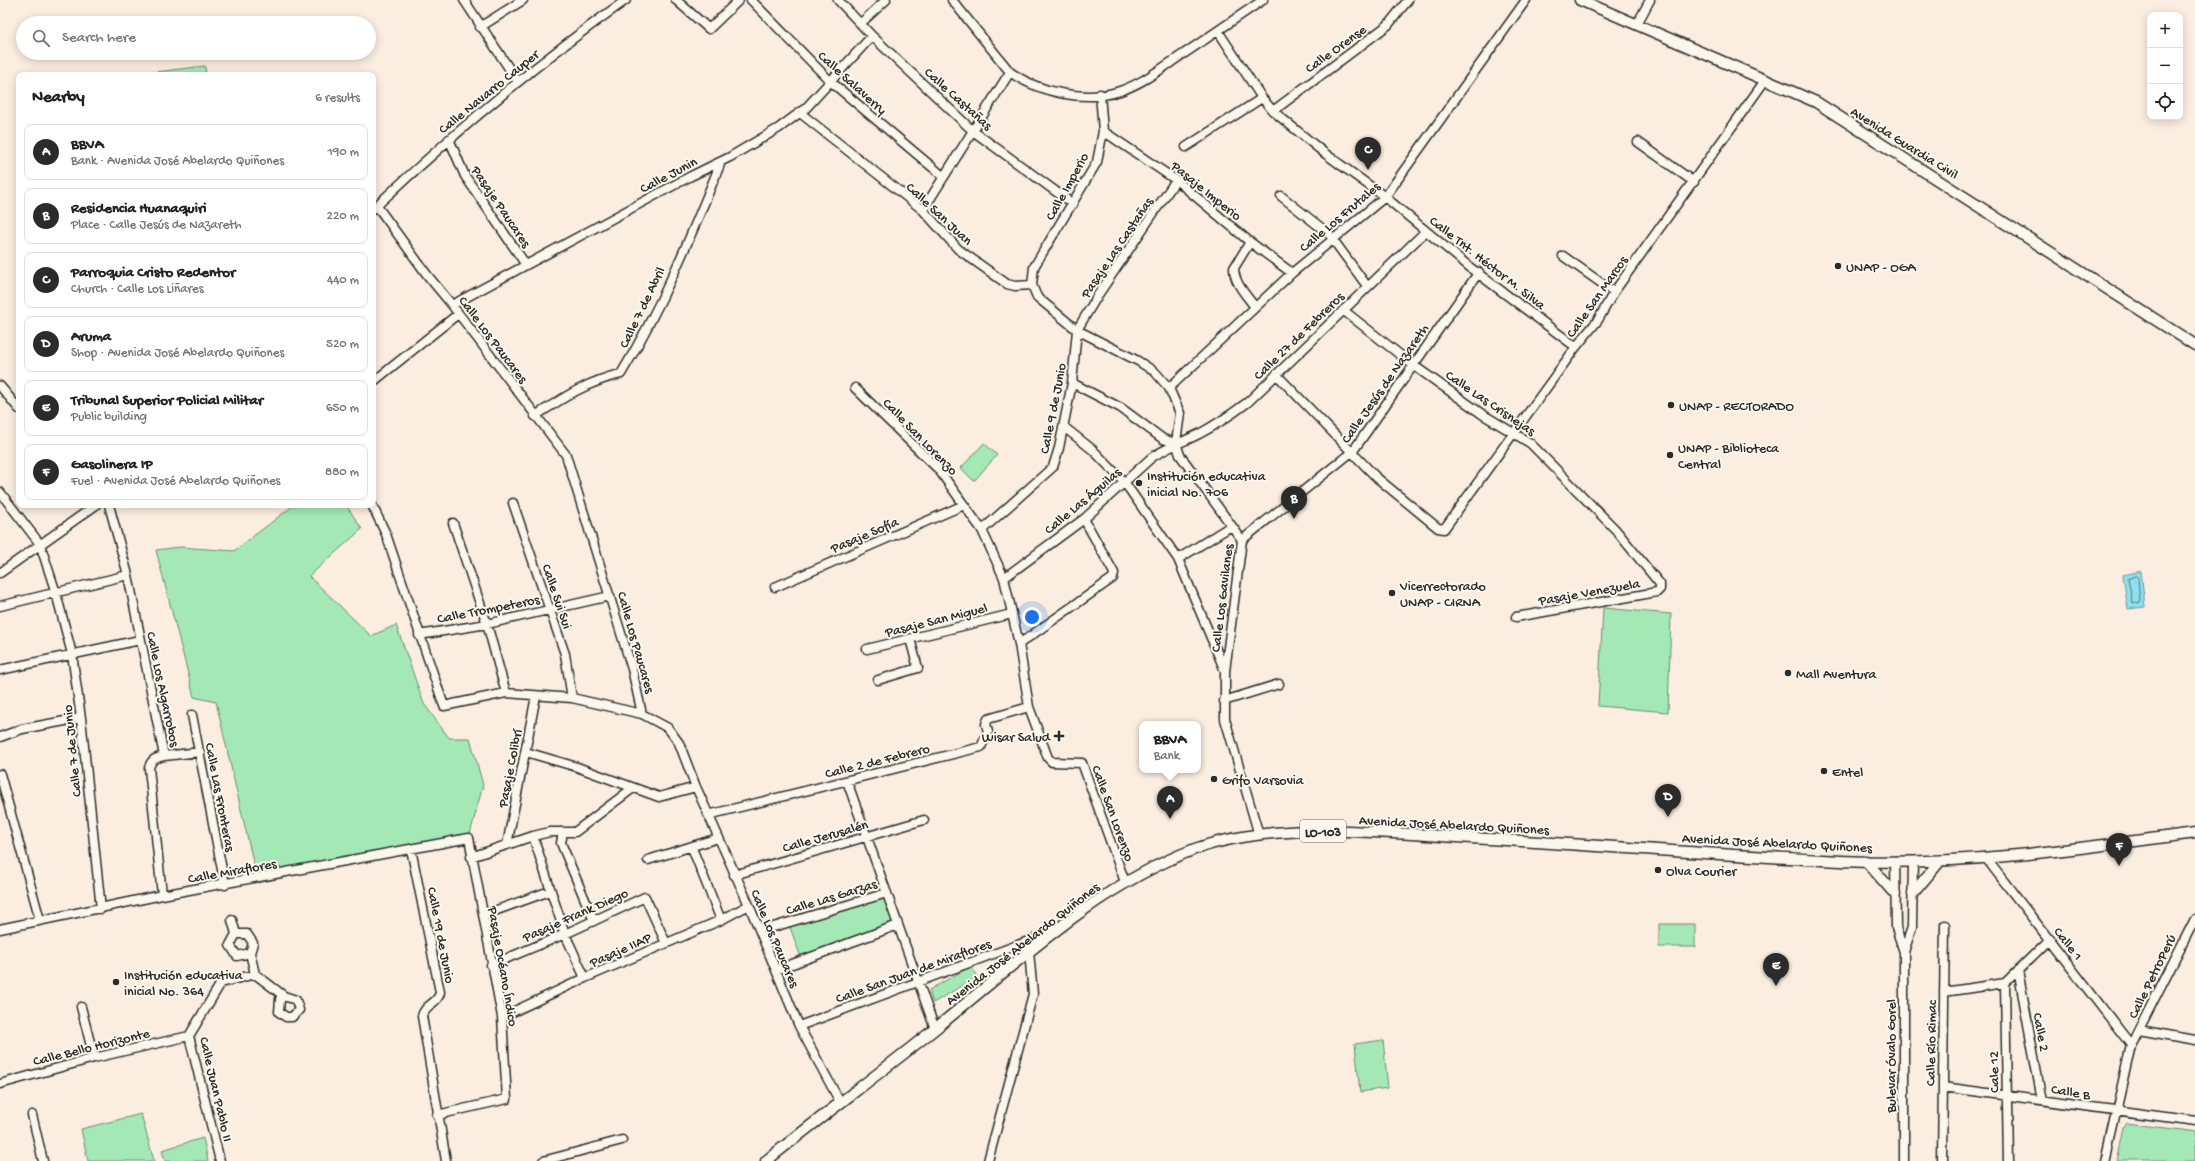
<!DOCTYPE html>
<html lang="en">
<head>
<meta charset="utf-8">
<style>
  :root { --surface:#fff; --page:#f2f2f2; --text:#222; --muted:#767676; --line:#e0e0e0; --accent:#2b2b2b }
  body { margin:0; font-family:"Gochi Hand",sans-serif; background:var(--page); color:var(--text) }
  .controls { position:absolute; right:12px; top:12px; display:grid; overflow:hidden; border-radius:8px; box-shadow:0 2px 10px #0003 }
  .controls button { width:36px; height:36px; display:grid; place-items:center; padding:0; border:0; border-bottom:1px solid var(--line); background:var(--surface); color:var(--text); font:20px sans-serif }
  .you { position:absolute; left:1032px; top:617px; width:14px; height:14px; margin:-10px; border:3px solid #fff; border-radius:50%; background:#1a73e8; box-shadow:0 0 0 6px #1a73e833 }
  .badge { display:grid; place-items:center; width:26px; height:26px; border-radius:50%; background:var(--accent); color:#fff; font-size:13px; font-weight:700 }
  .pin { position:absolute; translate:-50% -33px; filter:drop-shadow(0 1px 2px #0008) }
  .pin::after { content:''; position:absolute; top:21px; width:14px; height:12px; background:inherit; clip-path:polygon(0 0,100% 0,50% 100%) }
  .popup { position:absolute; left:1139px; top:721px; width:62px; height:52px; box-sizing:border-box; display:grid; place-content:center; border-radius:8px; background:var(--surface); filter:drop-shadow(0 1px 3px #0005); font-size:13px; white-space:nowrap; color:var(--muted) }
  .popup b { font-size:15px; color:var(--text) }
  .popup::after { content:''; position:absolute; left:50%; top:100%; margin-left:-8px; border:8px solid transparent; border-top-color:var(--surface) }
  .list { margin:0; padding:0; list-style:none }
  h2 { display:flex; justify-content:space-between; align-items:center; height:52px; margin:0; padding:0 16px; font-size:17px }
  h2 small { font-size:13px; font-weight:400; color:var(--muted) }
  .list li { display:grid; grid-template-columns:26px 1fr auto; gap:12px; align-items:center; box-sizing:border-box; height:56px; margin:0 8px 8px; padding:0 8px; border:1px solid var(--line); border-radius:8px }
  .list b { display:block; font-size:15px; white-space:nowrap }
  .list p { margin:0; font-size:13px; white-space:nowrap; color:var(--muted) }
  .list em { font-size:13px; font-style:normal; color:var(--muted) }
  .icon { flex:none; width:22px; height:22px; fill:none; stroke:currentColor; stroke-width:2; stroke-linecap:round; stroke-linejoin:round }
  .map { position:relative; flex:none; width:2195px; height:1161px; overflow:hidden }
  .search { position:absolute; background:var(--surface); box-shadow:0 2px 10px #0003; left:16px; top:16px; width:360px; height:44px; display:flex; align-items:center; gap:10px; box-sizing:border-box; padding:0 14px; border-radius:22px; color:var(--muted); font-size:15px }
  .panel { position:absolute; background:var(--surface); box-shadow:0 2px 10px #0003; left:16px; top:72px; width:360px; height:436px; border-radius:8px }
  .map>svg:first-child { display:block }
  .green { fill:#a4e9b5; stroke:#688a70 }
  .water { fill:#90e0ee; stroke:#6898a0 }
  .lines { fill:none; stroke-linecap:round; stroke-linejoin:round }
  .shore { stroke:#537379; stroke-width:1 }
  .minor-casing { stroke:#2b2b2b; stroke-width:11 }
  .major-casing { stroke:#2b2b2b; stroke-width:13 }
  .minor { stroke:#fbf7ec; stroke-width:8 }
  .major { stroke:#fbf7ec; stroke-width:10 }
  .poi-dot { fill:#2b2b2b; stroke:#fbf7ec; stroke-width:1.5 }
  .labels { text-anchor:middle; stroke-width:4; stroke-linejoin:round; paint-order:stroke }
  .shield { fill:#fbf7ec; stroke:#696865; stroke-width:1 }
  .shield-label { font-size:13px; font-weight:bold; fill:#2b2b2b }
  .street-label { font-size:14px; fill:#2b2b2b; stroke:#fbf7ec }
  .poi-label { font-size:14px; fill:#2b2b2b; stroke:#fbf7ec; text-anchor:start }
</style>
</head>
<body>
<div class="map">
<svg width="2195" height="1161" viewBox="0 0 2195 1161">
  <rect width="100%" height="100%" fill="#fbede0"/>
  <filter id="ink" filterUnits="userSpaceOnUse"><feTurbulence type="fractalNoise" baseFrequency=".025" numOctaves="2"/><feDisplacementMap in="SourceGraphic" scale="8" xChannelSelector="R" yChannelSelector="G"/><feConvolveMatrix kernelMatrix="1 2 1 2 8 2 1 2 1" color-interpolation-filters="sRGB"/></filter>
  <g filter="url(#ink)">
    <!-- green -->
    <path class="green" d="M 205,66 L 206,75 L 130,75 Z
      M 984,443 L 997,455 L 974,481 L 961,468 Z
      M 294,505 L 346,505 L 362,529 L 309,576 L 371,636 L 396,625 L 424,704 L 449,738 L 470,738 L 483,785 L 469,838 L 258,883 L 216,702 L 194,697 L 156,550 L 180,547 L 234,551 Z
      M 1603,608 L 1671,614 L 1668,712 L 1598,706 Z
      M 885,896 L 896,926 L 801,957 L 789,925 Z
      M 1659,924 L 1695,924 L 1695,947 L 1659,947 Z
      M 971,966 L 977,977 L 933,1003 L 929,990 Z
      M 1383,1040 L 1388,1088 L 1360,1092 L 1355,1044 Z
      M 141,1114 L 154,1161 L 88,1161 L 81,1129 Z
      M 2127,1123 L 2195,1132 L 2195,1161 L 2117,1161 L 2124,1128 Z
      M 203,1138 L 208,1161 L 165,1161 L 162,1150 Z"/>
    <!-- water -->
    <path class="water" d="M 2141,571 L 2145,607 L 2128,609 L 2123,575 Z"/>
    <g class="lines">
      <!-- shore -->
      <path class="shore" d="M 2136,576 L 2138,578 L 2140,602 L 2133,604 L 2128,579 Z"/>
      <!-- minor casing -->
      <g class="minor-casing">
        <path id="minor" d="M 464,0 L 518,82
          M 676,0 L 709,29 L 739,0
          M 751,0 L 830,81 L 944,177
          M 838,0 L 872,36 L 973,131 L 1073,204
          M 952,0 L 1010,72 C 1038,92 1085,103 1120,91 C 1143,83 1162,68 1182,55 C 1209,37 1236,18 1263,0
          M 861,23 L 886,0
          M 1637,24 L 1650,0
          M 480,27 L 523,0
          M 1218,31 L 1262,98 L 1273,111 L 1323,152 L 1385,197 L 1472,269 L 1576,347
          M 1100,94 L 1103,131 L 1097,162 L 1034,267 L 1032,285 L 1037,297 L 1077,330 L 1138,361 L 1155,372 L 1169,388 L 1180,413 L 1176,443 L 1180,455 L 1242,540 L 1225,671 L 1225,719 L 1259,835
          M 1273,111 L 1388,25 L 1408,0
          M 799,112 L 923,210 L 958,249 L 1007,284 L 1015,286 L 1032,285
          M 1103,131 L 1176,180 L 1250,242 L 1292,273
          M 449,139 L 465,176 L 526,265
          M 1638,142 L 1694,182
          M 1186,147 L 1262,98
          M 1281,196 L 1329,234 L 1367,286
          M 377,206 L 428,276 L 452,305 L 566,455 L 632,669 L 642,714
          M 373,209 C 453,134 536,63 626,0
          M 923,210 L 1010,72
          M 1250,242 L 1234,268 C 1234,283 1246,295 1255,307
          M 1563,256 L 1614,292
          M 452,305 L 691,176 L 730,157 L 779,128 L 806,108 L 872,36
          M 1343,310 L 1413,365 L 1482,414 L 1530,443 L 1615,529 L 1660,584 L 1660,589 L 1657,592 L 1516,617
          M 1276,374 L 1376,477 L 1438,528 L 1444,529 L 1576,347 L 1598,320 L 1614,292 L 1766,79
          M 373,382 L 458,314
          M 1072,383 L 1121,408 L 1163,439 L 1176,443
          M 0,386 L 19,409
          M 855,388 L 939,470 L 982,530 L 1004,578 L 1019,644 L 1029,707 L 1048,758 L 1052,762 L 1082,763 L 1125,882
          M 1169,388 L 1292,273 L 1385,197 L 1526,0
          M 535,416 C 563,398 588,381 621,374 C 661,308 692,234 721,162
          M 1064,427 L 1093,450 L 1125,483 L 1178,559 L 1225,671
          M 0,492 L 40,544 L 56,593 L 72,654 L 81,718 L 101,909
          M 513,503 L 565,654 L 572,698
          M 109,505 L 128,575 L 164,756 C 156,758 151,759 149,768 L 162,895
          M 372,505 L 386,534 L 444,706 L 506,693 L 572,698 L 642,714 L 668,728 L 679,743 L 696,787 L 749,905 L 799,1026 L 840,1102
          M 453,523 L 487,624 L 506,693
          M 982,530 L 1053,467 L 1059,448 L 1072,383 L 1077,330 L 1098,295 L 1176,180
          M 1242,540 L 1353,451 L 1479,272
          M 1178,559 L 1231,526
          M 0,573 L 96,505
          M 1004,578 L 1084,519 L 1151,458 C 1167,447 1183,442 1199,434 C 1216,425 1232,414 1248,402 L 1426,231
          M 775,587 L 964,505
          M 0,606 L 128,575
          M 419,635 L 487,624 L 610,596
          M 1019,644 L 1113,578 L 1114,573 L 1084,519
          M 867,649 L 1012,614
          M 0,670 L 140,640
          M 878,680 L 918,668 L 910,639
          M 1224,701 L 1279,684
          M 192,715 L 225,885
          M 0,737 L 22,729 L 81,718
          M 526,752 L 577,767 L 659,797 L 696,787
          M 164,756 L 200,752
          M 0,774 L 40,920
          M 847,781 L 935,1029
          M 708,815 L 981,747 L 988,732 L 986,724 L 988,719 L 1029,707
          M 563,832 L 561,843 L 594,921
          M 533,836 L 565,934 L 585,978
          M 507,845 L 536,696
          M 692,848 L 721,920
          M 411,849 L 440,992 C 439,1003 424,1005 422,1016 L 446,1161
          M 471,857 L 533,836 L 550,832 L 575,832 L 633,788
          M 1985,857 L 2131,1045
          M 648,860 L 718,838
          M 1895,861 L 1896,928 L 1904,952
          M 734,875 L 924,820
          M 483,915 L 550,891
          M 232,920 L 236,934
          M 0,929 L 162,895 L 469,838 L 502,1017 L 507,1099 L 437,1115
          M 760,931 L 887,893
          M 250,953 L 237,956 L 230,945 L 236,934 L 247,934 L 253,943 L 250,953 L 255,974
          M 491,965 L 565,934 L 645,897 L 666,943
          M 776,970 L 898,925
          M 2018,970 L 2042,1100
          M 2005,983 L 2008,1161
          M 2005,983 L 2050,939
          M 1944,992 L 2005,983
          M 81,1007 L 94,1058
          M 502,1017 L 585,978 L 721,920 L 749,905
          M 799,1026 L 1050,933
          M 2139,1030 L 2195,1040
          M 0,1084 L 94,1058 L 189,1036
          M 1943,1087 L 2195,1121
          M 32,1115 L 43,1161
          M 220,1161 L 189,1036 L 221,983 L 255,974 L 284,996 L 296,1000 L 299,1010 L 292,1017 L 286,1017 L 279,1012 L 280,999 L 284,996
          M 543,1161 L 622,1140
          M 988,1161 L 1033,994 L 1029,952
          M 1904,1161 L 1904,952 L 1912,927 L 1913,861
          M 1942,1161 L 1945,925
          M 2105,1161 L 2131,1045 L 2195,919"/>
      </g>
      <!-- major casing -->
      <g class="major-casing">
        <path id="major" d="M 1580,0 L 1816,102 L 2195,345
          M 1866,861 L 1895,894
          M 1913,893 L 1940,861
          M 766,1161 C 822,1116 880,1073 936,1028 C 1018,962 1095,887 1195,849 C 1274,820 1388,833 1471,838 C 1595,845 1718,855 1841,861 C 1959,866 2078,849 2195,833"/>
      </g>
      <!-- minor -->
      <use href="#minor" class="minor"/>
      <!-- major -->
      <use href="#major" class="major"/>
    </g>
  </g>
  <!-- markers -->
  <g class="poi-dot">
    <circle cx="1838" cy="266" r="4"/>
    <circle cx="1671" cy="405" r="4"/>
    <circle cx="1670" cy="455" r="4"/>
    <circle cx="1139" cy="483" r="4"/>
    <circle cx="1392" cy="593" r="4"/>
    <circle cx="1788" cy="673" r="4"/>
    <path d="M1057 730h4v4h4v4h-4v4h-4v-4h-4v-4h4z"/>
    <circle cx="1824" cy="771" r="4"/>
    <circle cx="1214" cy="779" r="4"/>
    <circle cx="1658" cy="870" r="4"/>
    <circle cx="116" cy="982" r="4"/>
  </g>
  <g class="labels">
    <!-- shield labels -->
    <rect class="shield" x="1300" y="820" width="46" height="22" rx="3"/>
    <g class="shield-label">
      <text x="1323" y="836">LO-103</text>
    </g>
    <!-- street labels -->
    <g class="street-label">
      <text transform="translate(1335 48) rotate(-36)" y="5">Calle Orense</text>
      <text transform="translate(853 82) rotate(42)" y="5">Calle Salaverry</text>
      <text transform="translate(488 91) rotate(-39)" y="5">Calle Navarro Cauper</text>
      <text transform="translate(959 98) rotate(42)" y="5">Calle Castañas</text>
      <text transform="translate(1905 142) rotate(32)" y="5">Avenida Guardia Civil</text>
      <text transform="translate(668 174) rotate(-28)" y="5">Calle Junin</text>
      <text transform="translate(1066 186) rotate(-61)" y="5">Calle Imperio</text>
      <text transform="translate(1207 190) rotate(39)" y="5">Pasaje Imperio</text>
      <text transform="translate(502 206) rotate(56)" y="5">Pasaje Paucares</text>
      <text transform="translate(940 213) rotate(43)" y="5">Calle San Juan</text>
      <text transform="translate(1339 216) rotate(-40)" y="5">Calle Los Frutales</text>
      <text transform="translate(1116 247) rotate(-56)" y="5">Pasaje Las Castañas</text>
      <text transform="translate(1488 262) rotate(38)" y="5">Calle Tnt. Héctor M. Silva</text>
      <text transform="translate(1596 296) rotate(-55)" y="5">Calle San Marcos</text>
      <text transform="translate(641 307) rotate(-64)" y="5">Calle 7 de Abril</text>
      <text transform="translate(1298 335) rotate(-44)" y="5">Calle 27 de Febreros</text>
      <text transform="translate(494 339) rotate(53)" y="5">Calle Los Paucares</text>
      <text transform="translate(1384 383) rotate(-55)" y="5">Calle Jesús de Nazareth</text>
      <text transform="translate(1491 402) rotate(34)" y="5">Calle Las Crisnejas</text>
      <text transform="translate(1052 408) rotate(-79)" y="5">Calle 9 de Junio</text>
      <text transform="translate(921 436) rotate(46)" y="5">Calle San Lorenzo</text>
      <text transform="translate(1082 500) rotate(-40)" y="5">Calle Las Águilas</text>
      <text transform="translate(864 534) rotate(-23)" y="5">Pasaje Sofía</text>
      <text transform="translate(1589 591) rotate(-10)" y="5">Pasaje Venezuela</text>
      <text transform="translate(558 596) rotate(71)" y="5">Calle Sui Sui</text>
      <text transform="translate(1221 598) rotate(-83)" y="5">Calle Los Gavilanes</text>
      <text transform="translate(488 608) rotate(-11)" y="5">Calle Trompeteros</text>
      <text transform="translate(936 619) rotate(-14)" y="5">Pasaje San Miguel</text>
      <text transform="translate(637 642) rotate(74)" y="5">Calle Los Paucares</text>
      <text transform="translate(164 689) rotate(78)" y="5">Calle Los Algarrobos</text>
      <text transform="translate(71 751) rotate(-96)" y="5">Calle 7 de Junio</text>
      <text transform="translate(877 760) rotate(-14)" y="5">Calle 2 de Febrero</text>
      <text transform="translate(509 768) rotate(-79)" y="5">Pasaje Colibrí</text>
      <text transform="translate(221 797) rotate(79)" y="5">Calle Las Fronteras</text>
      <text transform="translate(1114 813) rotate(70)" y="5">Calle San Lorenzo</text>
      <text transform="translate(1454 824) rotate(3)" y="5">Avenida José Abelardo Quiñones</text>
      <text transform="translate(825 835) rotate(-16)" y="5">Calle Jerusalén</text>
      <text transform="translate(1777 842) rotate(3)" y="5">Avenida José Abelardo Quiñones</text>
      <text transform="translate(232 870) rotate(-10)" y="5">Calle Miraflores</text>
      <text transform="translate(831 896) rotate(-17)" y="5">Calle Las Garzas</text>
      <text transform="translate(575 914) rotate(-24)" y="5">Pasaje Frank Diego</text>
      <text transform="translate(442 935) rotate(79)" y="5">Calle 19 de Junio</text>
      <text transform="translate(776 938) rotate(67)" y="5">Calle Los Paucares</text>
      <text transform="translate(1022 943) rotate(-38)" y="5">Avenida José Abelardo Quiñones</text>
      <text transform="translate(2069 943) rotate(52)" y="5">Calle 1</text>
      <text transform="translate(620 949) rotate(-24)" y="5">Pasaje IIAP</text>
      <text transform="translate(504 966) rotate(80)" y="5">Pasaje Océano Índico</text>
      <text transform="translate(913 970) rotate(-20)" y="5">Calle San Juan de Miraflores</text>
      <text transform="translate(2151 976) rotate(-64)" y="5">Calle PetroPerú</text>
      <text transform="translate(2042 1032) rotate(79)" y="5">Calle 2</text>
      <text transform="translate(1930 1043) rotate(-89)" y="5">Calle Río Rimac</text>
      <text transform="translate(91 1046) rotate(-14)" y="5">Calle Bello Horizonte</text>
      <text transform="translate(1890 1056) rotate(-90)" y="5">Bulevar Óvalo Gorel</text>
      <text transform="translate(1993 1072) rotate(-91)" y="5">Cale 12</text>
      <text transform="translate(217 1089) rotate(77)" y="5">Calle Juan Pablo II</text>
      <text transform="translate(2071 1091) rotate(9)" y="5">Calle B</text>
    </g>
    <!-- poi labels -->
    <g class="poi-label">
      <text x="1846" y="271">UNAP - OGA</text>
      <text x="1679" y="410">UNAP - RECTORADO</text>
      <text x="1678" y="452">UNAP - Biblioteca<tspan x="1678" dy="16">Central</tspan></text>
      <text x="1147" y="480">Institución educativa<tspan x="1147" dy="16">inicial No. 706</tspan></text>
      <text x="1400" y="590">Vicerrectorado<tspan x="1400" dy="16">UNAP - CIRNA</tspan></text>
      <text x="1796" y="678">Mall Aventura</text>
      <text x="1050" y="741" text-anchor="end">Wisar Salud</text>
      <text x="1832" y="776">Entel</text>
      <text x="1222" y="784">Grifo Varsovia</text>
      <text x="1666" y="875">Olva Courier</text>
      <text x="124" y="979">Institución educativa<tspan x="124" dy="16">inicial No. 364</tspan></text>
    </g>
  </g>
</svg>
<div class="controls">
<button>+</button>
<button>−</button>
<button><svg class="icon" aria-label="locate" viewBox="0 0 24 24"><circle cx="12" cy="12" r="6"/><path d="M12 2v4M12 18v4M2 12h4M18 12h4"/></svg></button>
</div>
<div class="you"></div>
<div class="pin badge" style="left:1170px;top:819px">A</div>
<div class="popup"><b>BBVA</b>Bank</div>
<div class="pin badge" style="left:1294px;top:519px">B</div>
<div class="pin badge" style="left:1368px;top:170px">C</div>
<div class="pin badge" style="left:1668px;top:817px">D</div>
<div class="pin badge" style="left:1776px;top:986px">E</div>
<div class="pin badge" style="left:2119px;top:866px">F</div>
<div class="search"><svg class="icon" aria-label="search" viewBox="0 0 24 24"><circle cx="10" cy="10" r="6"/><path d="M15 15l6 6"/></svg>Search here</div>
<section class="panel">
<h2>Nearby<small>6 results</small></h2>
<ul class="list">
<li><span class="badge">A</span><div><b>BBVA</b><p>Bank · Avenida José Abelardo Quiñones</p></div><em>190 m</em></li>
<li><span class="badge">B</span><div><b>Residencia Huanaquiri</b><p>Place · Calle Jesús de Nazareth</p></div><em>220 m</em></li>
<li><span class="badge">C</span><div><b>Parroquia Cristo Redentor</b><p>Church · Calle Los Liñares</p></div><em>440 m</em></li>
<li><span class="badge">D</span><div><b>Aruma</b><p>Shop · Avenida José Abelardo Quiñones</p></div><em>520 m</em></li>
<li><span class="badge">E</span><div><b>Tribunal Superior Policial Militar</b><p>Public building</p></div><em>650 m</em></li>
<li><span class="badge">F</span><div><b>Gasolinera IP</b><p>Fuel · Avenida José Abelardo Quiñones</p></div><em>880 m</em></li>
</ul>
</section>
</div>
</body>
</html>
